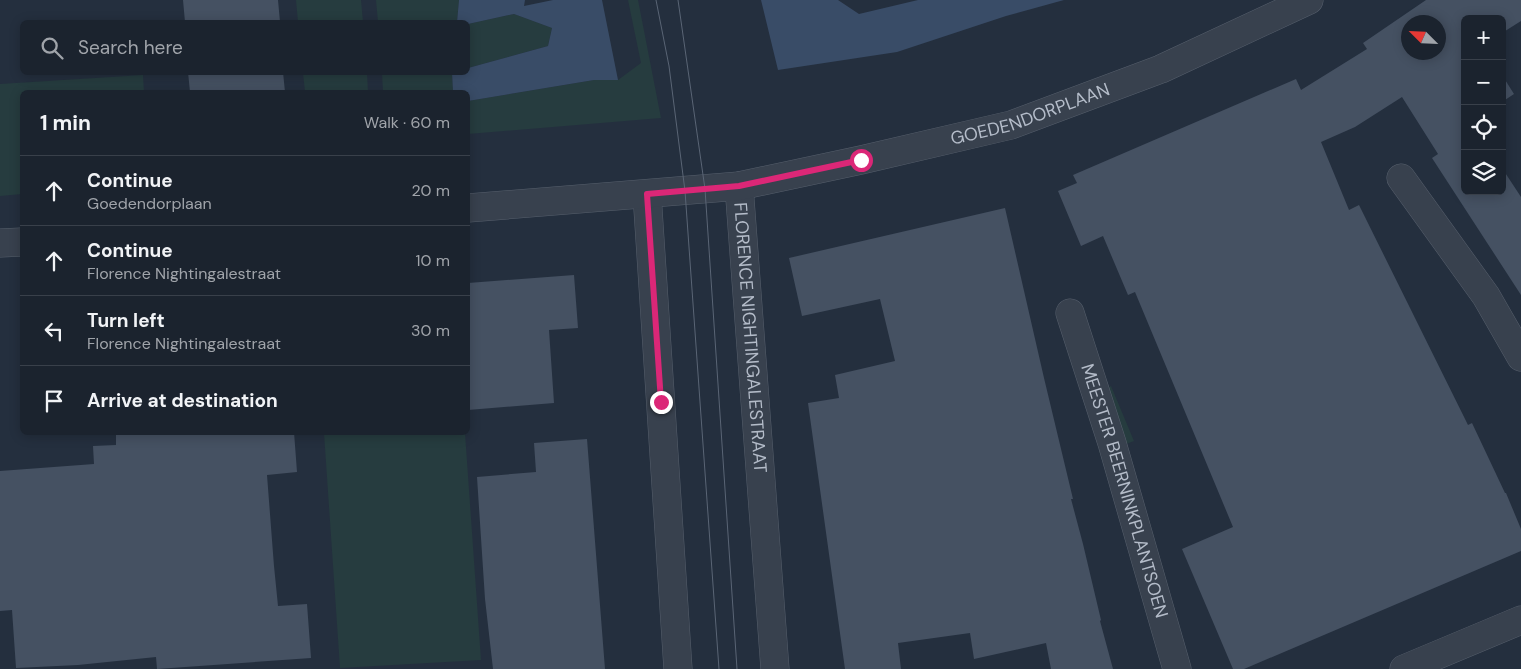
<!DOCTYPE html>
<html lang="en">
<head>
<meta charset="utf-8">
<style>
  :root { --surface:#1b232e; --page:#242b36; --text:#f1f3f6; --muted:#a0a4aa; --line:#39404a }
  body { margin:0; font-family:"DM Sans",sans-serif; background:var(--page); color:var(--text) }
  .controls { position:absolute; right:15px; top:15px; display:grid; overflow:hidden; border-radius:8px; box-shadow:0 2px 12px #0003 }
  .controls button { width:45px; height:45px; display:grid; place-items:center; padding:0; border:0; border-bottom:1px solid var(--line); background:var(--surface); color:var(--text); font:25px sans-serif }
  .compass { position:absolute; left:1401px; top:15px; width:45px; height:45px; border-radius:50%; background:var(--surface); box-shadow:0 2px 12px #0003; rotate:294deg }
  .stop { position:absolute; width:15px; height:15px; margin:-11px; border:4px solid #db2777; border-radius:50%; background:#fff }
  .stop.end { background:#db2777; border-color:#fff; box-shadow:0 1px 5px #0008 }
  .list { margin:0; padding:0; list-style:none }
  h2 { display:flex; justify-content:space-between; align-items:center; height:65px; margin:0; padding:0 20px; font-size:21px }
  h2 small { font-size:16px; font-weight:400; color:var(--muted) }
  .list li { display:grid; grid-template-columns:32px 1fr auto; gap:15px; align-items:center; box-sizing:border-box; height:70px; padding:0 20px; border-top:1px solid var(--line) }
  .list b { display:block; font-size:19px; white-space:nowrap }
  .list p { margin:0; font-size:16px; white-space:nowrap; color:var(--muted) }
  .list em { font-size:16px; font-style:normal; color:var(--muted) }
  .icon { flex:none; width:28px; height:28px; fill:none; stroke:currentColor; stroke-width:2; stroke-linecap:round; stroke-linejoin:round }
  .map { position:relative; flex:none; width:1521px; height:669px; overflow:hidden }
  .search { position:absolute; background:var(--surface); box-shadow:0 2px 12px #0003; left:20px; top:20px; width:450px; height:55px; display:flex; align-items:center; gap:12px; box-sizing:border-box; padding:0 18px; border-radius:8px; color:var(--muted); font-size:19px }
  .panel { position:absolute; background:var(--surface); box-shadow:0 2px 12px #0003; left:20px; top:90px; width:450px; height:345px; border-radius:8px }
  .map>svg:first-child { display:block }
  .green { fill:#263c3f }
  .water { fill:#394c67 }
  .building { fill:#455162; fill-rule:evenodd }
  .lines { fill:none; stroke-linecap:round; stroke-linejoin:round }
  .street-casing { stroke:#565f6c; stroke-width:29 }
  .street { stroke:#38414e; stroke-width:28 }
  .tram { stroke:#5a6575; stroke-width:1 }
  .route { stroke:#db2777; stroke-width:6 }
  .labels { text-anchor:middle; stroke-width:5; stroke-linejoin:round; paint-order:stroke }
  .street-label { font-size:18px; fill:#b4bcc9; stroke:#1d2633 }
</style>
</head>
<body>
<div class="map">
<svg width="1521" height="669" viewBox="0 0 1521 669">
  <rect width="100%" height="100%" fill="#242f3e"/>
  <!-- green -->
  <path class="green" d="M 296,0 L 361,0 L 363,22 L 298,22 Z
    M 376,0 L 459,0 L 457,22 L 378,22 Z
    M 628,0 L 638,0 L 661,118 L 468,134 L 468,101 L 594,80 L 618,80 L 641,63 Z
    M 514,14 L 552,28 L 548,46 L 468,68 L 468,24 Z
    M 303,73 L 367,73 L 368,92 L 305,92 Z
    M 382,73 L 452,73 L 453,92 L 383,92 Z
    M 143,75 L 144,92 L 22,92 L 22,194 L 0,196 L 0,84 Z
    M 1111,386 L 1134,441 L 1100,454 L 1089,399 Z
    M 324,433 L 465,433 L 481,660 L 340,668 Z"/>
  <!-- water -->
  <path class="water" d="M 459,0 L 525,0 L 524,6 L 553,0 L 602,0 L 618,80 L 594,80 L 468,101 L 468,92 L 453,92 L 452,73 L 468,72 L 468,68 L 548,46 L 552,28 L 514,14 L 468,24 L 457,22 Z
    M 761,0 L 838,0 L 859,14 L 918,0 L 1064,0 L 1006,16 L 897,52 L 778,70 Z"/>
  <!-- building -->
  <path class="building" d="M 183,0 L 278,0 L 280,22 L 185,22 Z
    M 1426,0 L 1521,0 L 1521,21 L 1502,33 L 1502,19 L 1465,19 L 1465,191 L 1502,191 L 1502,168 L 1521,197 L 1521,295 L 1432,158 L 1438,154 L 1402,97 L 1355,127 L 1321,142 L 1349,210 L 1359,205 L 1468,425 L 1472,423 L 1505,493 L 1506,493 L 1521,529 L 1521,551 L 1244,669 L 1233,669 L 1182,549 L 1233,527 L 1135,292 L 1128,295 L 1103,236 L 1081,246 L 1058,191 L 1077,183 L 1073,175 L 1296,79 L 1301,90 L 1367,49 L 1363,43 ZM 1408,22 L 1438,22 L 1438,52 L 1408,52 Z
    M 188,72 L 283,72 L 285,92 L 190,92 Z
    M 1502,75 L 1514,94 L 1502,102 Z
    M 1005,208 L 1044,378 L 1073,499 L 1071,499 L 1083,544 L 1101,620 L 1100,621 L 1113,669 L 1051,669 L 1046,643 L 974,659 L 970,633 L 898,643 L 901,669 L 845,669 L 808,403 L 839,398 L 835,375 L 895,361 L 880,299 L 802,316 L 789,258 Z
    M 574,275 L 578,328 L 549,330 L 554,403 L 468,410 L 468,283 Z
    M 116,432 L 294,432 L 297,472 L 267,475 L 274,566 L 278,606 L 307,604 L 311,658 L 157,669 L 156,657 L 78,665 L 16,668 L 12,610 L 0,611 L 0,471 L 94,464 L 93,446 L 116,445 Z
    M 587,439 L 605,669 L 493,669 L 485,599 L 477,477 L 536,472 L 534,443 Z"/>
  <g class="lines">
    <!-- street casing -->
    <g class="street-casing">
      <g id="street">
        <path d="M 1401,178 L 1486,296 L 1521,357"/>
        <path id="s1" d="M 739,186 L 775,669"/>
        <path d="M 647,194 L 678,669"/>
        <path id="s2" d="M 468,208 L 739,186 L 861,160 L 1011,125 L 1161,69 L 1309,0"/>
        <path d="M 0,243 L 22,242"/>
        <path id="s3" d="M 1070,313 L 1112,443 L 1177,669"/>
        <path d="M 1404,669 L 1521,620"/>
      </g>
    </g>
    <!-- street -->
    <use href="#street" class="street"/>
    <!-- tram -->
    <path class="tram" d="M 656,0 L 669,66 L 685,191 L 719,669
      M 678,0 L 705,189 L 737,669"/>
  </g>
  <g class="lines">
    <!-- route -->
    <path class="route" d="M 661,402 L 647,194 L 739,186 L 861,160"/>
  </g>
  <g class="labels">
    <!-- street labels -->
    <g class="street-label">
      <text dy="6" stroke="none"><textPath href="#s2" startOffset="572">GOEDENDORPLAAN</textPath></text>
      <text dy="6" stroke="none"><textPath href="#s1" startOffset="152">FLORENCE NIGHTINGALESTRAAT</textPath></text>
      <text dy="6" stroke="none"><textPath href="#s3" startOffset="186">MEESTER BEERNINKPLANTSOEN</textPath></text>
    </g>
  </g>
</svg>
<div class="controls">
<button>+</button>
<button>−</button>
<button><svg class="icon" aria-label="locate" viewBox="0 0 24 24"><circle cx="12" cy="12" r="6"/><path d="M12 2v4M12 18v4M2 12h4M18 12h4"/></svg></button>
<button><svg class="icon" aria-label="layers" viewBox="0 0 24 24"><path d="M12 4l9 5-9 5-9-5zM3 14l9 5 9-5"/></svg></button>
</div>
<svg class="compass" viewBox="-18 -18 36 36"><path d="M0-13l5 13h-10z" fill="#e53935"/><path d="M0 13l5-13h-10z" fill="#a0a4aa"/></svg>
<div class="stop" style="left:861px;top:160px"></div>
<div class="stop end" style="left:661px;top:402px"></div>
<div class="search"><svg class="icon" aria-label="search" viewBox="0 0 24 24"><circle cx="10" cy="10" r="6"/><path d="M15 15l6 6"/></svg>Search here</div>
<section class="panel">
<h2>1 min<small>Walk · 60 m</small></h2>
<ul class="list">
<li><svg class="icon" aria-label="ahead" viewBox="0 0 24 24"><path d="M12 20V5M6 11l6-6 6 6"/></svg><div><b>Continue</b><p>Goedendorplaan</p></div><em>20 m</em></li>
<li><svg class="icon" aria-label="ahead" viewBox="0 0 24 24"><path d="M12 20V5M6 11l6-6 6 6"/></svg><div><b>Continue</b><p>Florence Nightingalestraat</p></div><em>10 m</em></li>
<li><svg class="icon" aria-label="left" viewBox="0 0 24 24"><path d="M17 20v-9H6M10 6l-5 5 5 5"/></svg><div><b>Turn left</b><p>Florence Nightingalestraat</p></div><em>30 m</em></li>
<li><svg class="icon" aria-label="arrive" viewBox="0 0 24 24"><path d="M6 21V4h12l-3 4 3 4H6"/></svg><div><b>Arrive at destination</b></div></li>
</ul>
</section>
</div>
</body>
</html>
